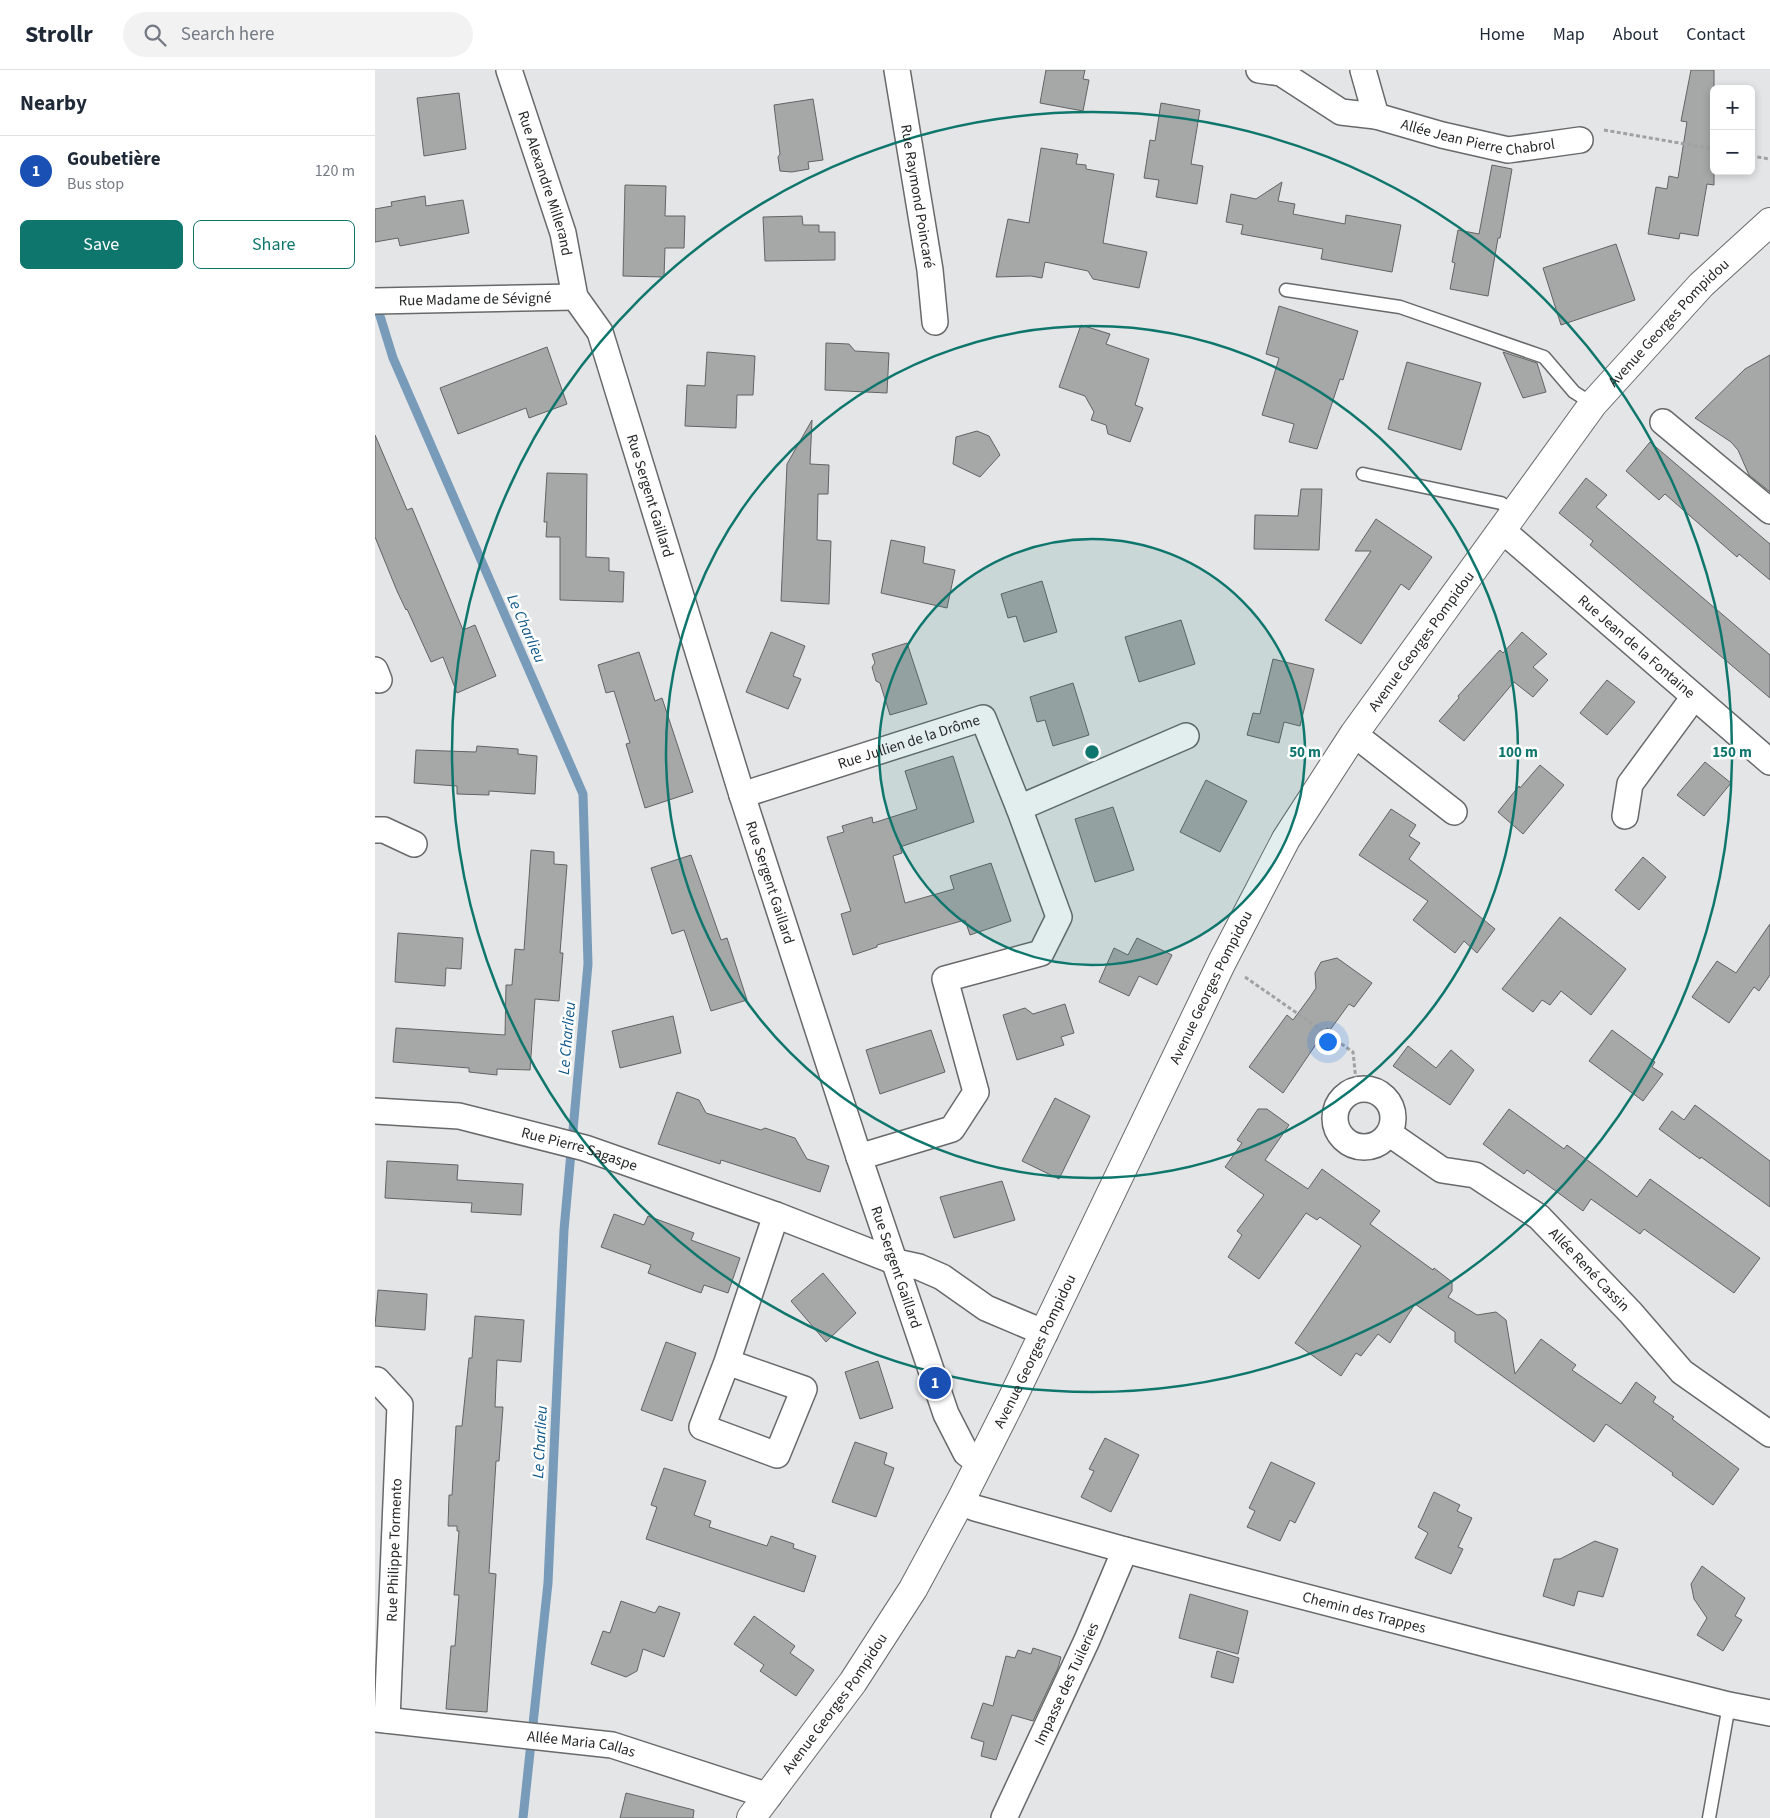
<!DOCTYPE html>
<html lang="en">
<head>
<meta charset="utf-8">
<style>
  :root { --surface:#fff; --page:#f2f2f3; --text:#1f2937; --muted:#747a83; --line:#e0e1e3; --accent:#0f766e }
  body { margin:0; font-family:"Source Sans 3",sans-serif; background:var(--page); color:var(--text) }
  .controls { position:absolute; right:15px; top:15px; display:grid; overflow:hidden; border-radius:8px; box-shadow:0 2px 8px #0003 }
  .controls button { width:45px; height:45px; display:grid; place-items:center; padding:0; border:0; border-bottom:1px solid var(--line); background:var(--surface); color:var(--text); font:25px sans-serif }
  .you { position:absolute; left:952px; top:971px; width:18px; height:18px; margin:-12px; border:4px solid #fff; border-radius:50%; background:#1a73e8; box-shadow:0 0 0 8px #1a73e833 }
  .badge { display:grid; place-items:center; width:32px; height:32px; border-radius:50%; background:var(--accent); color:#fff; font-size:16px; font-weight:700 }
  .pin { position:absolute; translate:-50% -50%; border:2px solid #fff; box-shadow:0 1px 5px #0006 }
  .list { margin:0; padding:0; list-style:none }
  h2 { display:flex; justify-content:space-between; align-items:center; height:65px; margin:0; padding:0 20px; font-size:21px }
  h2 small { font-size:16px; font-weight:400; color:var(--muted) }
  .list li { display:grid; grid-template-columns:32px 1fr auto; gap:15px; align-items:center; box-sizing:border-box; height:70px; padding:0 20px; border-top:1px solid var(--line) }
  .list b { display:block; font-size:19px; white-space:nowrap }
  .list p { margin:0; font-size:16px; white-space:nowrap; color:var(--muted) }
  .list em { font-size:16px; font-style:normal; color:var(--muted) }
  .actions { display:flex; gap:10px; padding:15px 20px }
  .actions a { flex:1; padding:11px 0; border:1px solid var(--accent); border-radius:8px; text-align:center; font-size:18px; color:var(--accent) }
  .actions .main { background:var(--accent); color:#fff }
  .icon { flex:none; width:28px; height:28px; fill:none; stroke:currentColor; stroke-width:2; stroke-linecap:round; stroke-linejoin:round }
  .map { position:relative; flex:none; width:1395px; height:1748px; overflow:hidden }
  header { display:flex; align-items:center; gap:30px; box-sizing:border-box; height:70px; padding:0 25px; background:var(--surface); border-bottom:1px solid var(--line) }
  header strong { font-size:24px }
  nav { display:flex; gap:28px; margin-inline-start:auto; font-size:18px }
  .search { width:350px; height:45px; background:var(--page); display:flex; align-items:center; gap:12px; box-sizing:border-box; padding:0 18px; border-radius:28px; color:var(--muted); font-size:19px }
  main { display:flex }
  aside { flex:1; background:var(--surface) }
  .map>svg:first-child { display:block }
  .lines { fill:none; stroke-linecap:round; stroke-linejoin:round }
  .stream { stroke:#789bba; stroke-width:9 }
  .building { fill:#a6a8a8; stroke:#626364 }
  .service-casing { stroke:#68696a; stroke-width:15 }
  .minor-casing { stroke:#68696a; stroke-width:28 }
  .secondary-casing { stroke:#68696a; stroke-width:30 }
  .path { stroke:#a0a1a2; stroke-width:3; stroke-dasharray:4 2.5; stroke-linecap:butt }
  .service { stroke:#fff; stroke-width:12 }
  .minor { stroke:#fff; stroke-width:25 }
  .secondary { stroke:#fff; stroke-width:28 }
  .ring { fill:none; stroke:#0f766e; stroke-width:2.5 }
  .labels { text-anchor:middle; stroke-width:5; stroke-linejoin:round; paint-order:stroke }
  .street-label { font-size:15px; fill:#272828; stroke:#fff }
  .water-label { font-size:16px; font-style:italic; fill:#0d5689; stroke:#fff }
  .centre { fill:#0f766e; stroke:#fff; stroke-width:2.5 }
  .ring-label { font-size:15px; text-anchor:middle; font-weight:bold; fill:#0f766e; stroke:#fff; stroke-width:5; stroke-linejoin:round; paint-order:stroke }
</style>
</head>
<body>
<header>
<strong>Strollr</strong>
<div class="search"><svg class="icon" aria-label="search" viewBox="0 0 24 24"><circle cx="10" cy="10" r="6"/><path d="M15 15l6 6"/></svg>Search here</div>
<nav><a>Home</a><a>Map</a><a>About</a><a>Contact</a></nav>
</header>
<main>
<aside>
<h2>Nearby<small></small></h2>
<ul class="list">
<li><span class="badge" style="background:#1a4fb4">1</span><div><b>Goubetière</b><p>Bus stop</p></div><em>120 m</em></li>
</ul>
<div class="actions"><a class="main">Save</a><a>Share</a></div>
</aside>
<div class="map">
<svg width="1395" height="1748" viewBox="0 0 1395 1748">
  <rect width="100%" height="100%" fill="#e4e5e6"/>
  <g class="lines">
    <!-- stream -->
    <path class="stream" d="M 1,233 L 18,288 L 208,724 L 213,894 L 189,1160 L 173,1513 L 148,1748"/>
  </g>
  <!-- building -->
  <path class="building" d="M 671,0 L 710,0 L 708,9 L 714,10 L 708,41 L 665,33 Z
    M 1316,0 L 1339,0 L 1339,115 L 1332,114 L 1323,166 L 1305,163 L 1304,169 L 1273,164 L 1281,117 L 1292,119 L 1294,106 L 1303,108 L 1312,52 L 1306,51 Z
    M 84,23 L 91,79 L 49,86 L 42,28 Z
    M 438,29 L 448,90 L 433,92 L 434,99 L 417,102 L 405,101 L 403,87 L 405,84 L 399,35 Z
    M 786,33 L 825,40 L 816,94 L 828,96 L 822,134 L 781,127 L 784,110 L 769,108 L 775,70 L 780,71 Z
    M 666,78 L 703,84 L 701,94 L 711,95 L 711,99 L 739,104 L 728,173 L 772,182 L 764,218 L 718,209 L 713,201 L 670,192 L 667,208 L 656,206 L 621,207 L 633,149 L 654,153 Z
    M 1117,95 L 1137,99 L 1125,168 L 1123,168 L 1113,226 L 1075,219 L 1080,193 L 1077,192 L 1083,160 L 1104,164 Z
    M 907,112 L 903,131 L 920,134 L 918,144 L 970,154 L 971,145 L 1026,155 L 1017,202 L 946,189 L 948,179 L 866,164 L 868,155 L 851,152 L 856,124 L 881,129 Z
    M 250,115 L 291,116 L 290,146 L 310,146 L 309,178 L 290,178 L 289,207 L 248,206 Z
    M 50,126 L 51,136 L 88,130 L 94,163 L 25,176 L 23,168 L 0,172 L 0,139 L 17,136 L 16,132 Z
    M 427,146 L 428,155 L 444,155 L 444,162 L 460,162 L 460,190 L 390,191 L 388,147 Z
    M 1241,174 L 1260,230 L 1186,255 L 1168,198 Z
    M 904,236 L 983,261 L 968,310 L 965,309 L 942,379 L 914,372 L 919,354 L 887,345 L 904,288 L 891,284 Z
    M 706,255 L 735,264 L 731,274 L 774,289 L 760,335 L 768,338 L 755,372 L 733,364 L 731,355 L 716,350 L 719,342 L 710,326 L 684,317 Z
    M 451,273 L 474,274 L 480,281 L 514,283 L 512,323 L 450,320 Z
    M 172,277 L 192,334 L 154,348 L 151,338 L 83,364 L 65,318 Z
    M 332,282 L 380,286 L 378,325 L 362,325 L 361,358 L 310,356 L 312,315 L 330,316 Z
    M 1128,282 L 1162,293 L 1171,322 L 1148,328 Z
    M 1395,285 L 1395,422 L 1374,405 L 1363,380 L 1356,372 L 1320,348 L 1370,299 Z
    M 1032,292 L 1106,313 L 1086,380 L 1013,359 Z
    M 437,350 L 435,394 L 454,395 L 453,424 L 443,424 L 442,470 L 456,471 L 454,534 L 406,531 L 412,394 Z
    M 602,361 L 614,366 L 625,385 L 605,407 L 578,394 L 581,367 Z
    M 0,365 L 32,440 L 37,438 L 88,560 L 100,555 L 121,606 L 82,623 L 68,587 L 56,592 L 32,539 L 31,540 L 22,521 L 0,467 Z
    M 1275,372 L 1395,474 L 1395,510 L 1364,484 L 1362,487 L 1290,424 L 1284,430 L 1251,401 Z
    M 172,403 L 212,404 L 211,487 L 234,488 L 234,501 L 249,502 L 248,532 L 185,530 L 185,467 L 171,467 L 172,452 L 169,452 Z
    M 1211,408 L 1232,425 L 1221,437 L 1395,585 L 1395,628 L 1215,475 L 1218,471 L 1184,443 Z
    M 926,419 L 947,419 L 944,480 L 879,479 L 880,445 L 923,446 Z
    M 1001,449 L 1057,487 L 1034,520 L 1026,514 L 986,574 L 950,550 L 996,481 L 980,481 Z
    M 516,470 L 550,477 L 548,493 L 580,500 L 572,538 L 506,523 Z
    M 667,511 L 682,562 L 649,572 L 641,546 L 633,548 L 626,524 Z
    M 806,550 L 820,594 L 764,612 L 750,567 Z
    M 396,562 L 430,576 L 418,606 L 426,609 L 413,639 L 371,622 Z
    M 1147,562 L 1172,584 L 1158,597 L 1173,610 L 1158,627 L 1139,612 L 1089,671 L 1064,651 L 1084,628 L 1083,626 L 1125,580 L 1128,583 Z
    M 532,573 L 552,634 L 515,645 L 505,613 L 501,611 L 497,597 L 500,593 L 497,584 Z
    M 264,582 L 280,631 L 287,628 L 318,722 L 270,738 L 251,674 L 255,673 L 239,621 L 231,623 L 223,595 Z
    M 898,589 L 939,599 L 925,656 L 909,652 L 904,673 L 872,665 L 878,643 L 885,644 Z
    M 1232,610 L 1260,632 L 1232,665 L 1205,643 Z
    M 698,613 L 714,665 L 678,676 L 670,650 L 662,652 L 655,627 Z
    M 102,676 L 143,679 L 143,684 L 162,686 L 160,724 L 114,721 L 114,725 L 82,724 L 82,716 L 39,713 L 41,680 L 101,682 Z
    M 578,686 L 599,752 L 525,777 L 527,783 L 518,786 L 530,833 L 579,819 L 575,806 L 616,793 L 636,851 L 595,865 L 590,850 L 502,875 L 502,877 L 478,885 L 466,844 L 476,841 L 452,767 L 469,762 L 467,756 L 497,747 L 498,753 L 542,739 L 530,701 Z
    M 1330,692 L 1356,713 L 1329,746 L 1302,725 Z
    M 1165,695 L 1189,715 L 1148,764 L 1123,742 L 1144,716 L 1145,718 Z
    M 831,710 L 872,731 L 845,782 L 805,762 Z
    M 738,737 L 759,800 L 720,812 L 700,749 Z
    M 1016,739 L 1041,755 L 1034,766 L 1045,773 L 1034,789 L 1120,859 L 1102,883 L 1089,871 L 1080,883 L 1038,850 L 1053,831 L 984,785 Z
    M 156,780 L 179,782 L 179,794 L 192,795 L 185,883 L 188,883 L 184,931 L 160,929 L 155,1000 L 122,999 L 122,1005 L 94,1002 L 94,998 L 18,992 L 21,958 L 130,965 L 131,915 L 137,915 L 140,879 L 149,880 Z
    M 316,785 L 346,870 L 352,868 L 372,930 L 336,941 L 309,860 L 297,864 L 276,798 Z
    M 1268,787 L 1291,807 L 1264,840 L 1240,820 Z
    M 1185,847 L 1251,899 L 1216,945 L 1186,921 L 1175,935 L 1167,930 L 1158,942 L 1127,919 Z
    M 1395,854 L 1395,905 L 1384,921 L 1379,917 L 1354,953 L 1317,927 L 1342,891 L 1361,903 Z
    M 23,863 L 88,868 L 86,899 L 71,898 L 70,916 L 20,912 Z
    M 762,868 L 797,885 L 782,915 L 764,906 L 754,926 L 724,912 L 739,878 L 753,885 Z
    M 962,888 L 997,913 L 979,937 L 974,934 L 955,960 L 952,958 L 908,1023 L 874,997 L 912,945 L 918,950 L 935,927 L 941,918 L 940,903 L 946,892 Z
    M 690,934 L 699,963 L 686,967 L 689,975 L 642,990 L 628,945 L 650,938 L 658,944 Z
    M 298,946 L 306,983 L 245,998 L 237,961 Z
    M 556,960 L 570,1002 L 505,1024 L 491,980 Z
    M 1237,960 L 1280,992 L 1277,997 L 1288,1004 L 1268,1031 L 1214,991 Z
    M 1033,976 L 1061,998 L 1076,980 L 1099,1000 L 1075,1035 L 1018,996 Z
    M 302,1022 L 324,1030 L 331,1043 L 386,1060 L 390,1058 L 420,1068 L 432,1089 L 454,1096 L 445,1122 L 346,1090 L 345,1094 L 283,1074 Z
    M 680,1028 L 715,1046 L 684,1109 L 647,1091 Z
    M 1320,1035 L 1395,1091 L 1395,1137 L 1326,1087 L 1325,1089 L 1284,1059 L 1297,1041 L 1309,1050 Z
    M 883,1039 L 892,1039 L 914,1055 L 890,1090 L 933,1119 L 947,1099 L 1005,1141 L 995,1154 L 1058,1200 L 1059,1198 L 1077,1212 L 1077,1221 L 1073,1227 L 1102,1245 L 1121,1242 L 1131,1250 L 1140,1304 L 1166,1269 L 1201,1295 L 1197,1300 L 1246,1334 L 1261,1312 L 1281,1327 L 1278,1332 L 1299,1347 L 1297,1349 L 1364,1399 L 1338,1435 L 1297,1405 L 1298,1403 L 1231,1354 L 1219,1372 L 1080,1272 L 1080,1262 L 1040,1234 L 1015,1273 L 1003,1264 L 986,1286 L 981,1283 L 966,1306 L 920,1273 L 986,1176 L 945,1147 L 942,1150 L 931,1143 L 884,1209 L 853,1187 L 867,1165 L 862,1161 L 889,1125 L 850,1097 L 867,1073 L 862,1070 Z
    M 1134,1039 L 1189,1079 L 1192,1075 L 1262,1127 L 1275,1109 L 1385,1188 L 1359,1223 L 1269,1159 L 1265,1164 L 1216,1129 L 1208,1141 L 1152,1100 L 1149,1104 L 1108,1074 Z
    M 12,1091 L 83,1095 L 82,1110 L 148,1114 L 146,1145 L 96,1142 L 97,1133 L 10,1128 Z
    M 627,1111 L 640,1150 L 579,1168 L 565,1127 Z
    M 239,1144 L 269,1155 L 273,1146 L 319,1163 L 316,1170 L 365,1188 L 353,1223 L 329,1215 L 326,1223 L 273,1203 L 276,1195 L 226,1177 Z
    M 448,1203 L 481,1243 L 451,1272 L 416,1231 Z
    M 3,1220 L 52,1224 L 50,1260 L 0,1256 Z
    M 100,1246 L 149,1250 L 146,1292 L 122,1290 L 120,1337 L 128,1337 L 124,1391 L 121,1391 L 114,1503 L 121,1504 L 112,1642 L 71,1639 L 76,1576 L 80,1576 L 84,1525 L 79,1525 L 84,1461 L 82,1461 L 82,1456 L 73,1456 L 74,1425 L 77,1425 L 81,1356 L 87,1356 L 94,1288 L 97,1288 Z
    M 291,1272 L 321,1283 L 297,1351 L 266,1340 Z
    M 503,1291 L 518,1338 L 485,1349 L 470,1302 Z
    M 730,1368 L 764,1385 L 736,1442 L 706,1427 L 719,1401 L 714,1399 Z
    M 480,1372 L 512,1383 L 509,1394 L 519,1398 L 501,1447 L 457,1432 Z
    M 896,1392 L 940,1413 L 920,1453 L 915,1450 L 905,1471 L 872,1457 L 880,1441 L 874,1438 Z
    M 289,1398 L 331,1411 L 319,1445 L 336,1451 L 334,1457 L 392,1476 L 396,1466 L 419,1474 L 418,1478 L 441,1486 L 429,1522 L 271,1469 L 282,1437 L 276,1435 Z
    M 1059,1422 L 1085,1435 L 1082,1441 L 1097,1448 L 1083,1477 L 1088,1479 L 1076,1504 L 1040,1488 L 1053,1463 L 1043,1457 Z
    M 1220,1471 L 1243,1479 L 1228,1527 L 1203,1521 L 1199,1536 L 1168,1526 L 1179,1489 L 1185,1489 Z
    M 1327,1496 L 1370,1528 L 1360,1546 L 1367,1550 L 1348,1581 L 1322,1565 L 1332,1548 L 1319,1529 L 1316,1514 Z
    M 815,1524 L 873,1541 L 863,1584 L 804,1568 Z
    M 246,1531 L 280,1543 L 284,1536 L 305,1543 L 289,1587 L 268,1579 L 262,1601 L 251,1607 L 216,1594 L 228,1561 L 235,1563 Z
    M 379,1546 L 420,1576 L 415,1583 L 439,1600 L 421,1626 L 385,1601 L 389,1595 L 359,1574 Z
    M 658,1578 L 686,1587 L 683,1598 L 658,1651 L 637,1645 L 621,1690 L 606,1686 L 609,1672 L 596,1668 L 608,1633 L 618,1636 L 631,1586 L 640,1588 L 643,1580 L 656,1584 Z
    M 842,1581 L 864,1588 L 858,1613 L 836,1607 Z
    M 251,1723 L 319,1740 L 318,1748 L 245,1748 Z"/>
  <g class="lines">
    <!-- service casing -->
    <g class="service-casing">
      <path id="service" d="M 911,220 L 1025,237 L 1169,287 L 1199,322 L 1218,334
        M 988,404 L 1126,433 L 1140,442
        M 1334,1748 L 1354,1635"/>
    </g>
    <!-- minor casing -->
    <g class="minor-casing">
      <g id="minor">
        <path id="s1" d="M 134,0 L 188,163 L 200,227 L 225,262 L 367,725 L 484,1087 L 571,1344 L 591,1383 L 604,1393"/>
        <path id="s2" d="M 522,0 L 555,200 L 560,252"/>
        <path id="s3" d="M 884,0 L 906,3 L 966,42 L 1001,46 L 1067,65 L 1133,80 L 1205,70"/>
        <path d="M 988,0 L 1001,46"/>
        <path id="s4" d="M 0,231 L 200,227"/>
        <path d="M 1288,352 L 1395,441"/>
        <path id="s5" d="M 1127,460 L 1395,692"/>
        <path d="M 0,600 L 4,610"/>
        <path d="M 979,664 L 1079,742"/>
        <path id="s6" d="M 367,725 L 608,648 L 644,738 L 684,847 L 666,883 L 570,909 L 601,1022 L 577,1059 L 484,1087"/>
        <path d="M 644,738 L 811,666"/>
        <path d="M 1250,746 L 1255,714 L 1319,627"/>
        <path d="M 0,760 L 9,760 L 39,774"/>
        <circle cx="989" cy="1048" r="29"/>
        <path id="s7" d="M 0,1041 L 84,1046 L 210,1078 L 401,1145 L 521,1192 L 544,1197 L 567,1207 L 611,1238 L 670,1263"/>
        <path id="s8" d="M 1015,1064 L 1067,1100 L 1100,1105 L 1164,1147 L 1256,1243 L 1307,1302 L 1395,1364"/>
        <path d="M 352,1292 L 429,1319 L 402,1385 L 327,1357 L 352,1292 L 401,1145"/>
        <path d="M 0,1310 L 2,1310 L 25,1335 L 12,1650"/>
        <path id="s9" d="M 585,1432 L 600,1438 L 750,1480 L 1119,1576 L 1354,1635 L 1395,1643"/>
        <path id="s10" d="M 0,1649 L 237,1675 L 394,1726"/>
        <path id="s11" d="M 629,1748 L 712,1570 L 750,1480"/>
      </g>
    </g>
    <!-- secondary casing -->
    <g class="secondary-casing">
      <g id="secondary">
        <path id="s12" d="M 376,1748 L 478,1612 L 538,1519 L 585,1432 L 637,1329 L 847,892 L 911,769 L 979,664 L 1218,334 L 1326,215 L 1395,152"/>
      </g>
    </g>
    <!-- path -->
    <path class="path" d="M 1229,60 L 1339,79
      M 1376,86 L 1395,89
      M 870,907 L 978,982 L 982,1020"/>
    <!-- service -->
    <use href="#service" class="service"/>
    <!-- minor -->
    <use href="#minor" class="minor"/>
    <!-- secondary -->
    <use href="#secondary" class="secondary"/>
  </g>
  <!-- distance rings -->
  <circle cx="717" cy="682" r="213" fill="#0f766e" fill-opacity=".12"/>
  <g class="ring">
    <circle cx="717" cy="682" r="213"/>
    <circle cx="717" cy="682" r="426"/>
    <circle cx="717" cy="682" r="640"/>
  </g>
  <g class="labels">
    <!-- street labels -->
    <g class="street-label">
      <text dy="5" stroke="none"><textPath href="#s3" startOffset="234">Allée Jean Pierre Chabrol</textPath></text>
      <text dy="5" stroke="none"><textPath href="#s1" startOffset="119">Rue Alexandre Millerand</textPath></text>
      <text dy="5" stroke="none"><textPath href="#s2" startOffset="128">Rue Raymond Poincaré</textPath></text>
      <text dy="5" stroke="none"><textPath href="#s4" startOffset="100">Rue Madame de Sévigné</textPath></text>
      <text dy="5" stroke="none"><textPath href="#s12" startOffset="1762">Avenue Georges Pompidou</textPath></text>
      <text dy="5" stroke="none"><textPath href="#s1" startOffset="451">Rue Sergent Gaillard</textPath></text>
      <text dy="5" stroke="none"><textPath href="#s12" startOffset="1358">Avenue Georges Pompidou</textPath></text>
      <text dy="5" stroke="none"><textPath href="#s5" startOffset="178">Rue Jean de la Fontaine</textPath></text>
      <text dy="5" stroke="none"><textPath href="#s6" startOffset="175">Rue Jullien de la Drôme</textPath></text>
      <text dy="5" stroke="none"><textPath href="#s1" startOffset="856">Rue Sergent Gaillard</textPath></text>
      <text dy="5" stroke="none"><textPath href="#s12" startOffset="952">Avenue Georges Pompidou</textPath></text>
      <text dy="5" stroke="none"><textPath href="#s7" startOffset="209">Rue Pierre Sagaspe</textPath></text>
      <text dy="5" stroke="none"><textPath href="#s1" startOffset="1261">Rue Sergent Gaillard</textPath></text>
      <text dy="5" stroke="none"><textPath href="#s8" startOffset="246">Allée René Cassin</textPath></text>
      <text dy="5" stroke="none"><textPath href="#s12" startOffset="548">Avenue Georges Pompidou</textPath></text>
      <text transform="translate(19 1480) rotate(-88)" y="5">Rue Philippe Tormento</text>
      <text dy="5" stroke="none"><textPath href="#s9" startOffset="419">Chemin des Trappes</textPath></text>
      <text dy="5" stroke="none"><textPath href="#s11" startOffset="148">Impasse des Tuileries</textPath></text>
      <text dy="5" stroke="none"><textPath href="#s12" startOffset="142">Avenue Georges Pompidou</textPath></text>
      <text dy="5" stroke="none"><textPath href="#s10" startOffset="208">Allée Maria Callas</textPath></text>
    </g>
    <!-- water labels -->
    <g class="water-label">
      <text transform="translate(152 558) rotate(66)" y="6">Le Charlieu</text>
      <text transform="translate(191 968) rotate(-85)" y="6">Le Charlieu</text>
      <text transform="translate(164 1372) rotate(-87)" y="6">Le Charlieu</text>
    </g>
  </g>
  <circle cx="717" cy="682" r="8" class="centre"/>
  <g class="ring-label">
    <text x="930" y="687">50 m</text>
    <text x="1143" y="687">100 m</text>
    <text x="1357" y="687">150 m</text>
  </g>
</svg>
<div class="controls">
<button>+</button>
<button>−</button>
</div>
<div class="you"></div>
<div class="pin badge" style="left:560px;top:1313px;background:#1a4fb4">1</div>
</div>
</main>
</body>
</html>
